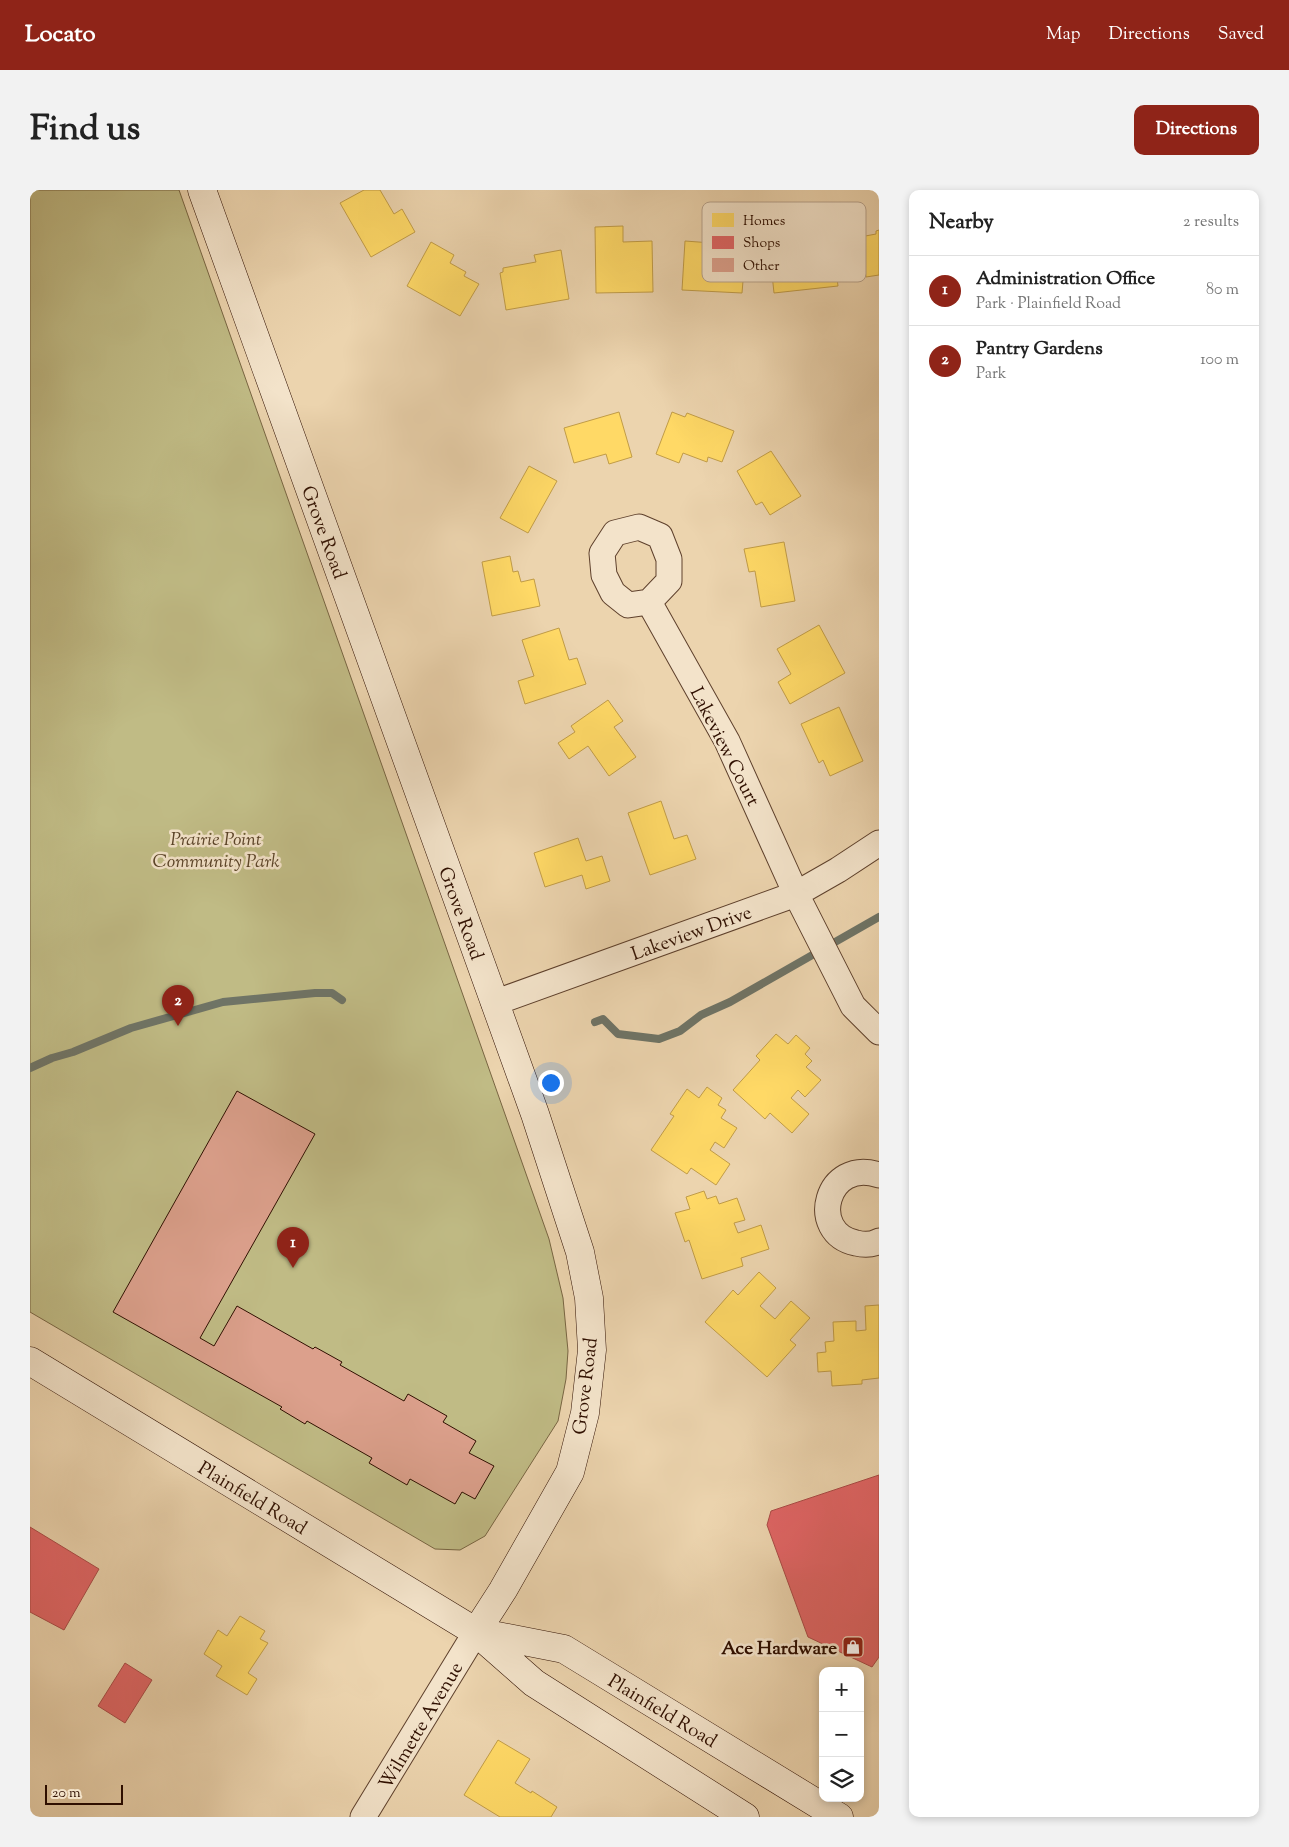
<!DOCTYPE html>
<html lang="en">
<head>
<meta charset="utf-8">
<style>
  :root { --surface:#fff; --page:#f2f2f2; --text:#222; --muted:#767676; --line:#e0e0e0; --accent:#8f2418 }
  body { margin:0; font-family:"Sorts Mill Goudy",serif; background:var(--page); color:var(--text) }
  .controls { position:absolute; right:15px; bottom:15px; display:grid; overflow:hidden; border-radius:10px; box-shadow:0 2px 8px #0003 }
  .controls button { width:45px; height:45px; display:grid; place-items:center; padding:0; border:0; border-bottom:1px solid var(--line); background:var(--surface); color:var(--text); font:25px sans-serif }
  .scale { position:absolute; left:15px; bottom:12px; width:78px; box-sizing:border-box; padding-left:5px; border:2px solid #2f0f00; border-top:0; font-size:14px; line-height:18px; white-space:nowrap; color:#2f0f00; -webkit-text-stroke:4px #f3e3ca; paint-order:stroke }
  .you { position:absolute; left:520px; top:892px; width:18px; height:18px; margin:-12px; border:4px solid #fff; border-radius:50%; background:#1a73e8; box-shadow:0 0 0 8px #1a73e833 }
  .badge { display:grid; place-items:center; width:32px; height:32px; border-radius:50%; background:var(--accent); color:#fff; font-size:16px; font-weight:700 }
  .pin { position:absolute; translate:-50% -41px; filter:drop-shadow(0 1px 2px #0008) }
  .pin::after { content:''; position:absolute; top:26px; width:18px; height:15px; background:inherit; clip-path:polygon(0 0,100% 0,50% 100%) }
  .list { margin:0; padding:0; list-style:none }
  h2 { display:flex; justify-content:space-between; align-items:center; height:65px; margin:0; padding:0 20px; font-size:21px }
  h2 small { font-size:16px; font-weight:400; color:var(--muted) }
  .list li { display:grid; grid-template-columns:32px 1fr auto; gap:15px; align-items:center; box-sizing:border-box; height:70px; padding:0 20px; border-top:1px solid var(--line) }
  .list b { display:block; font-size:19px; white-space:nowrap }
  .list p { margin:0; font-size:16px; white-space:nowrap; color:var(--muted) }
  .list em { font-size:16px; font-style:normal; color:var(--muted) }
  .icon { flex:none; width:28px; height:28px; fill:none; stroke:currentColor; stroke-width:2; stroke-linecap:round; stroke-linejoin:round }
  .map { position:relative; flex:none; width:849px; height:1627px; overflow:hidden; border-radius:10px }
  header { display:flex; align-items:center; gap:30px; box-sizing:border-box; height:70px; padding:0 25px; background:var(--accent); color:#fff }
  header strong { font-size:24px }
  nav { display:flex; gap:28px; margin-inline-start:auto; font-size:18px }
  .intro { display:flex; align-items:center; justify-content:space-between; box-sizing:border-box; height:120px; padding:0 30px }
  h1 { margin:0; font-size:35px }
  .button { padding:12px 22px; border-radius:10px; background:var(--accent); color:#fff; font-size:18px; font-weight:700 }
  main { display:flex; gap:30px; padding:0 30px }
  aside { flex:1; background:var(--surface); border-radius:10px; box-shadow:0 2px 8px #0003 }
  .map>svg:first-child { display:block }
  .green { fill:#c0bb85; stroke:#786542 }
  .homes { fill:#ffd966; stroke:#c19c47 }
  .shops { fill:#e06666; stroke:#ab4c47 }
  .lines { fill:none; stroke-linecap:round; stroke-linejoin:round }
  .stream { stroke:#6f7466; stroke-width:8 }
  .building { fill:#dca08c; stroke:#2f0f00 }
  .street-casing { stroke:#5e402c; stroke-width:27 }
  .secondary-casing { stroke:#2f0f00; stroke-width:29 }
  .street { stroke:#f3e3ca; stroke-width:25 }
  .secondary { stroke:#f3e3ca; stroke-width:28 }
  .labels { text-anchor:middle; stroke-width:5; stroke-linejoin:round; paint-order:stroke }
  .street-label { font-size:19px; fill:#2f0f00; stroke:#f3e3ca }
  .park-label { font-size:19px; font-style:italic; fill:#5a4328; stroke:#f3e3ca }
  .poi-label { font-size:19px; font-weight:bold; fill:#2f0f00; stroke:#f3e3ca; text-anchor:end }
  .key { fill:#f3e3ca; stroke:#b8a38d; stroke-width:1 }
  .key-label { font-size:14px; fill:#2f0f00 }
</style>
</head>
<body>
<header>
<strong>Locato</strong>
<nav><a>Map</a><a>Directions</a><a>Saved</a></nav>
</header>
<div class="intro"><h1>Find us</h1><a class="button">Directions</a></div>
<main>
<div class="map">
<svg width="849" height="1627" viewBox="0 0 849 1627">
  <rect width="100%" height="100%" fill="#ecd4ae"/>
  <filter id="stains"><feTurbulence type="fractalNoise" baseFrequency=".004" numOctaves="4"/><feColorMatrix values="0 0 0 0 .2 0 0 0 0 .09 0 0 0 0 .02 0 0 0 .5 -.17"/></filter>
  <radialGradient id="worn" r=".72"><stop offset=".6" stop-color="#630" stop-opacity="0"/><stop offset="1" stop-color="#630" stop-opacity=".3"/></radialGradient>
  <!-- green -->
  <path class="green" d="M 0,0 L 149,0 L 519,1049 L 533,1108 L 538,1161 L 536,1189 L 528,1231 L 455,1346 L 430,1360 L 405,1359 L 0,1122 Z"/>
  <!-- homes -->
  <path class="homes" d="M 334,0 L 350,0 L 364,24 L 372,19 L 385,42 L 341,67 L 310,13 Z
    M 593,36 L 593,52 L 622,51 L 623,102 L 566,103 L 565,37 Z
    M 849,40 L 849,85 L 836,87 L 830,47 L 846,44 L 846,41 Z
    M 802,48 L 808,96 L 744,103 L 740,65 L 758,63 L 758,60 L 776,57 L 775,50 Z
    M 655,51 L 682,53 L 681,60 L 700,62 L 699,66 L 715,67 L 712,103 L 652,100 Z
    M 401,52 L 424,65 L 420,73 L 436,82 L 434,86 L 449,94 L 430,126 L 377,96 Z
    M 531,60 L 539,109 L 476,120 L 470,83 L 473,82 L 473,78 L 506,72 L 504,65 Z
    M 589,222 L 602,267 L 579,274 L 576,264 L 544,273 L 534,238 Z
    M 642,222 L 655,227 L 657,223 L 704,241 L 692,272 L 678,267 L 677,272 L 653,263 L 649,273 L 626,264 Z
    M 741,261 L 771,306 L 740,325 L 732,312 L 726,315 L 707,281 Z
    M 499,276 L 527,291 L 498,343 L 470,328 Z
    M 754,352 L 765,411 L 731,417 L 725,381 L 719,382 L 714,359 Z
    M 480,366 L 483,382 L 488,381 L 491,392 L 504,389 L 510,416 L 462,426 L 452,372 Z
    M 789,435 L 815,483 L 760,514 L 748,492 L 761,484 L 747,459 Z
    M 529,438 L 539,470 L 547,468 L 556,494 L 495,514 L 488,491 L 504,486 L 492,450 Z
    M 578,510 L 593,531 L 584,537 L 606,567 L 579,586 L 558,556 L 539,569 L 528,553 L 545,542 L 541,536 Z
    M 809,517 L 833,571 L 800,586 L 793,570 L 789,573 L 771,534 Z
    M 631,611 L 644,649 L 657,645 L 666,669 L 620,685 L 598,623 Z
    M 548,648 L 556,671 L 572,666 L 580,691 L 556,699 L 552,685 L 515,697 L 504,663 Z
    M 746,844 L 758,854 L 766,845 L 780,858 L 775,864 L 782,871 L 776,877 L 791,890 L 775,907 L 768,900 L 761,908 L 779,924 L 762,943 L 740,923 L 735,929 L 703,900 L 730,870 L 726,866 Z
    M 677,897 L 692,908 L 688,915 L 696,920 L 691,928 L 707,938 L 694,958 L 685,952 L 680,960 L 700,974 L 686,995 L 661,978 L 657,984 L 621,960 L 644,926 L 640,924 L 657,899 L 669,908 Z
    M 674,1001 L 677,1009 L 686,1006 L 689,1014 L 707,1008 L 715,1030 L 704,1033 L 708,1043 L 731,1035 L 739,1059 L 711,1068 L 713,1076 L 672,1089 L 659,1050 L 655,1052 L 645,1023 L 660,1019 L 656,1007 Z
    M 729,1082 L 746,1098 L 730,1116 L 745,1129 L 761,1111 L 780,1128 L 760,1150 L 766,1155 L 737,1187 L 675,1132 L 703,1100 L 708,1105 Z
    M 849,1115 L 849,1188 L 832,1190 L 832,1194 L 802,1196 L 801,1181 L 788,1182 L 787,1163 L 796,1162 L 795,1152 L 804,1151 L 803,1132 L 826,1131 L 826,1141 L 836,1140 L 835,1116 Z
    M 210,1426 L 235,1441 L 230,1449 L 238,1453 L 218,1483 L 227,1489 L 217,1505 L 186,1486 L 192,1476 L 174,1464 L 188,1440 L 197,1446 Z
    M 468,1550 L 500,1569 L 485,1593 L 501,1603 L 502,1601 L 527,1617 L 521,1627 L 470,1627 L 434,1605 Z"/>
  <!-- shops -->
  <path class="shops" d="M 849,1285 L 849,1467 L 842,1477 L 778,1447 L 737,1335 L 741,1321 Z
    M 0,1337 L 69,1379 L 34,1440 L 0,1422 Z
    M 95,1473 L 122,1490 L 95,1533 L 68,1516 Z"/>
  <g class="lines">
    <!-- stream -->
    <path class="stream" d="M 565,832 L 573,829 L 588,844 L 629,849 L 650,841 L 671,825 L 700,812 L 849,727
      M 0,878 L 22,868 L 43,862 L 101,838 L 193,812 L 285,803 L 302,803 L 312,810"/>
  </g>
  <!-- building -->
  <path class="building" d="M 207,901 L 285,944 L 170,1148 L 184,1156 L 207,1116 L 283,1159 L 285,1157 L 312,1172 L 310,1175 L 374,1211 L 378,1204 L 417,1226 L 413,1232 L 446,1251 L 439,1263 L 464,1276 L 445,1309 L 432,1302 L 425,1314 L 380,1289 L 377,1295 L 339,1273 L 342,1268 L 277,1231 L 275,1234 L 250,1219 L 252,1217 L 83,1122 Z"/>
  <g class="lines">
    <!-- street casing -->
    <g class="street-casing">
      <path id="street" d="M 609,337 L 630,346 L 639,369 L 639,391 L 619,412 L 598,415 L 583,403 L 574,385 L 572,363 L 585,343 Z
        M 619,412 L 697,551 L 766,704 L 823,816 L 849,842
        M 464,813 L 766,704 L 808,680 L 849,653
        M 849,985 C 796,967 777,1043 826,1053 C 834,1055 842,1055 849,1051
        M 333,1627 L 446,1442"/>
    </g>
    <!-- secondary casing -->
    <g class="secondary-casing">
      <path id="secondary" d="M 172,0 L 505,924 L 550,1062 L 559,1108 L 562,1160 L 555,1223 L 540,1282 L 473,1400 L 446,1442
        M 0,1171 L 446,1442 L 504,1493 L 715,1627
        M 447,1442 L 534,1459 L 809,1627"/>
    </g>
    <!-- street -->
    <use href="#street" class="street"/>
    <!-- secondary -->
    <use href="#secondary" class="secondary"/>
  </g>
  <!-- icons -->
  <defs>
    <g id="shop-square" transform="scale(1.125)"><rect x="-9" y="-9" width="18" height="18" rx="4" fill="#8f2418" stroke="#f3e3ca"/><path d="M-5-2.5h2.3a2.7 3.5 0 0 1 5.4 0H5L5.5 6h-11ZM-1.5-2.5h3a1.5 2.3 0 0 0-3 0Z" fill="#fff"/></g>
  </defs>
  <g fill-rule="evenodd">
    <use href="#shop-square" x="823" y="1457"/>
  </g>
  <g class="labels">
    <!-- street labels -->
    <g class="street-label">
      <text transform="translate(295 342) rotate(70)" y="7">Grove Road</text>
      <text transform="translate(696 556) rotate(63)" y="7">Lakeview Court</text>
      <text transform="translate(432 723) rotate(70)" y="7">Grove Road</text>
      <text transform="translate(661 742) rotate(-20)" y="7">Lakeview Drive</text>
      <text transform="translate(554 1196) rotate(-83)" y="7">Grove Road</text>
      <text transform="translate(223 1307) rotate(31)" y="7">Plainfield Road</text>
      <text transform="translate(633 1520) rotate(31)" y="7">Plainfield Road</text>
      <text transform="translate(390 1535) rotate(-59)" y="7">Wilmette Avenue</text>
    </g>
    <!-- park labels -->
    <g class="park-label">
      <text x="186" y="655">Prairie Point<tspan x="186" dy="22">Community Park</tspan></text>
    </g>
    <!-- poi labels -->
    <g class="poi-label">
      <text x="807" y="1464">Ace Hardware</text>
    </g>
  </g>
  <!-- legend -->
  <rect x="672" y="12" width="164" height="80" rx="8" class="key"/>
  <rect x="682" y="23" width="22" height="14" fill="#ffd966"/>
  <rect x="682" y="46" width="22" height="13" fill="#e06666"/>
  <rect x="682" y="68" width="22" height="14" fill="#dca08c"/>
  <g class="key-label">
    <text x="713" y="35">Homes</text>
    <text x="713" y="57">Shops</text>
    <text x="713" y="80">Other</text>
  </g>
  <rect width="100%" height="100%" filter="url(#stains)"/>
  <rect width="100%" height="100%" fill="url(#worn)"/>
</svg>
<div class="controls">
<button>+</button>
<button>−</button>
<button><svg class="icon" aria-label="layers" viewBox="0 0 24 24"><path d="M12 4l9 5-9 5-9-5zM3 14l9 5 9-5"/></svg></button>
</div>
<div class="scale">20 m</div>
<div class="you"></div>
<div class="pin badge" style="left:263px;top:1078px">1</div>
<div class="pin badge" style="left:148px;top:836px">2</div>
</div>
<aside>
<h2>Nearby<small>2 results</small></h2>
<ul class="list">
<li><span class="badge">1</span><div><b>Administration Office</b><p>Park · Plainfield Road</p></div><em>80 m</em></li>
<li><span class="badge">2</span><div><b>Pantry Gardens</b><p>Park</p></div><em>100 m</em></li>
</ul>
</aside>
</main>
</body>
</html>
